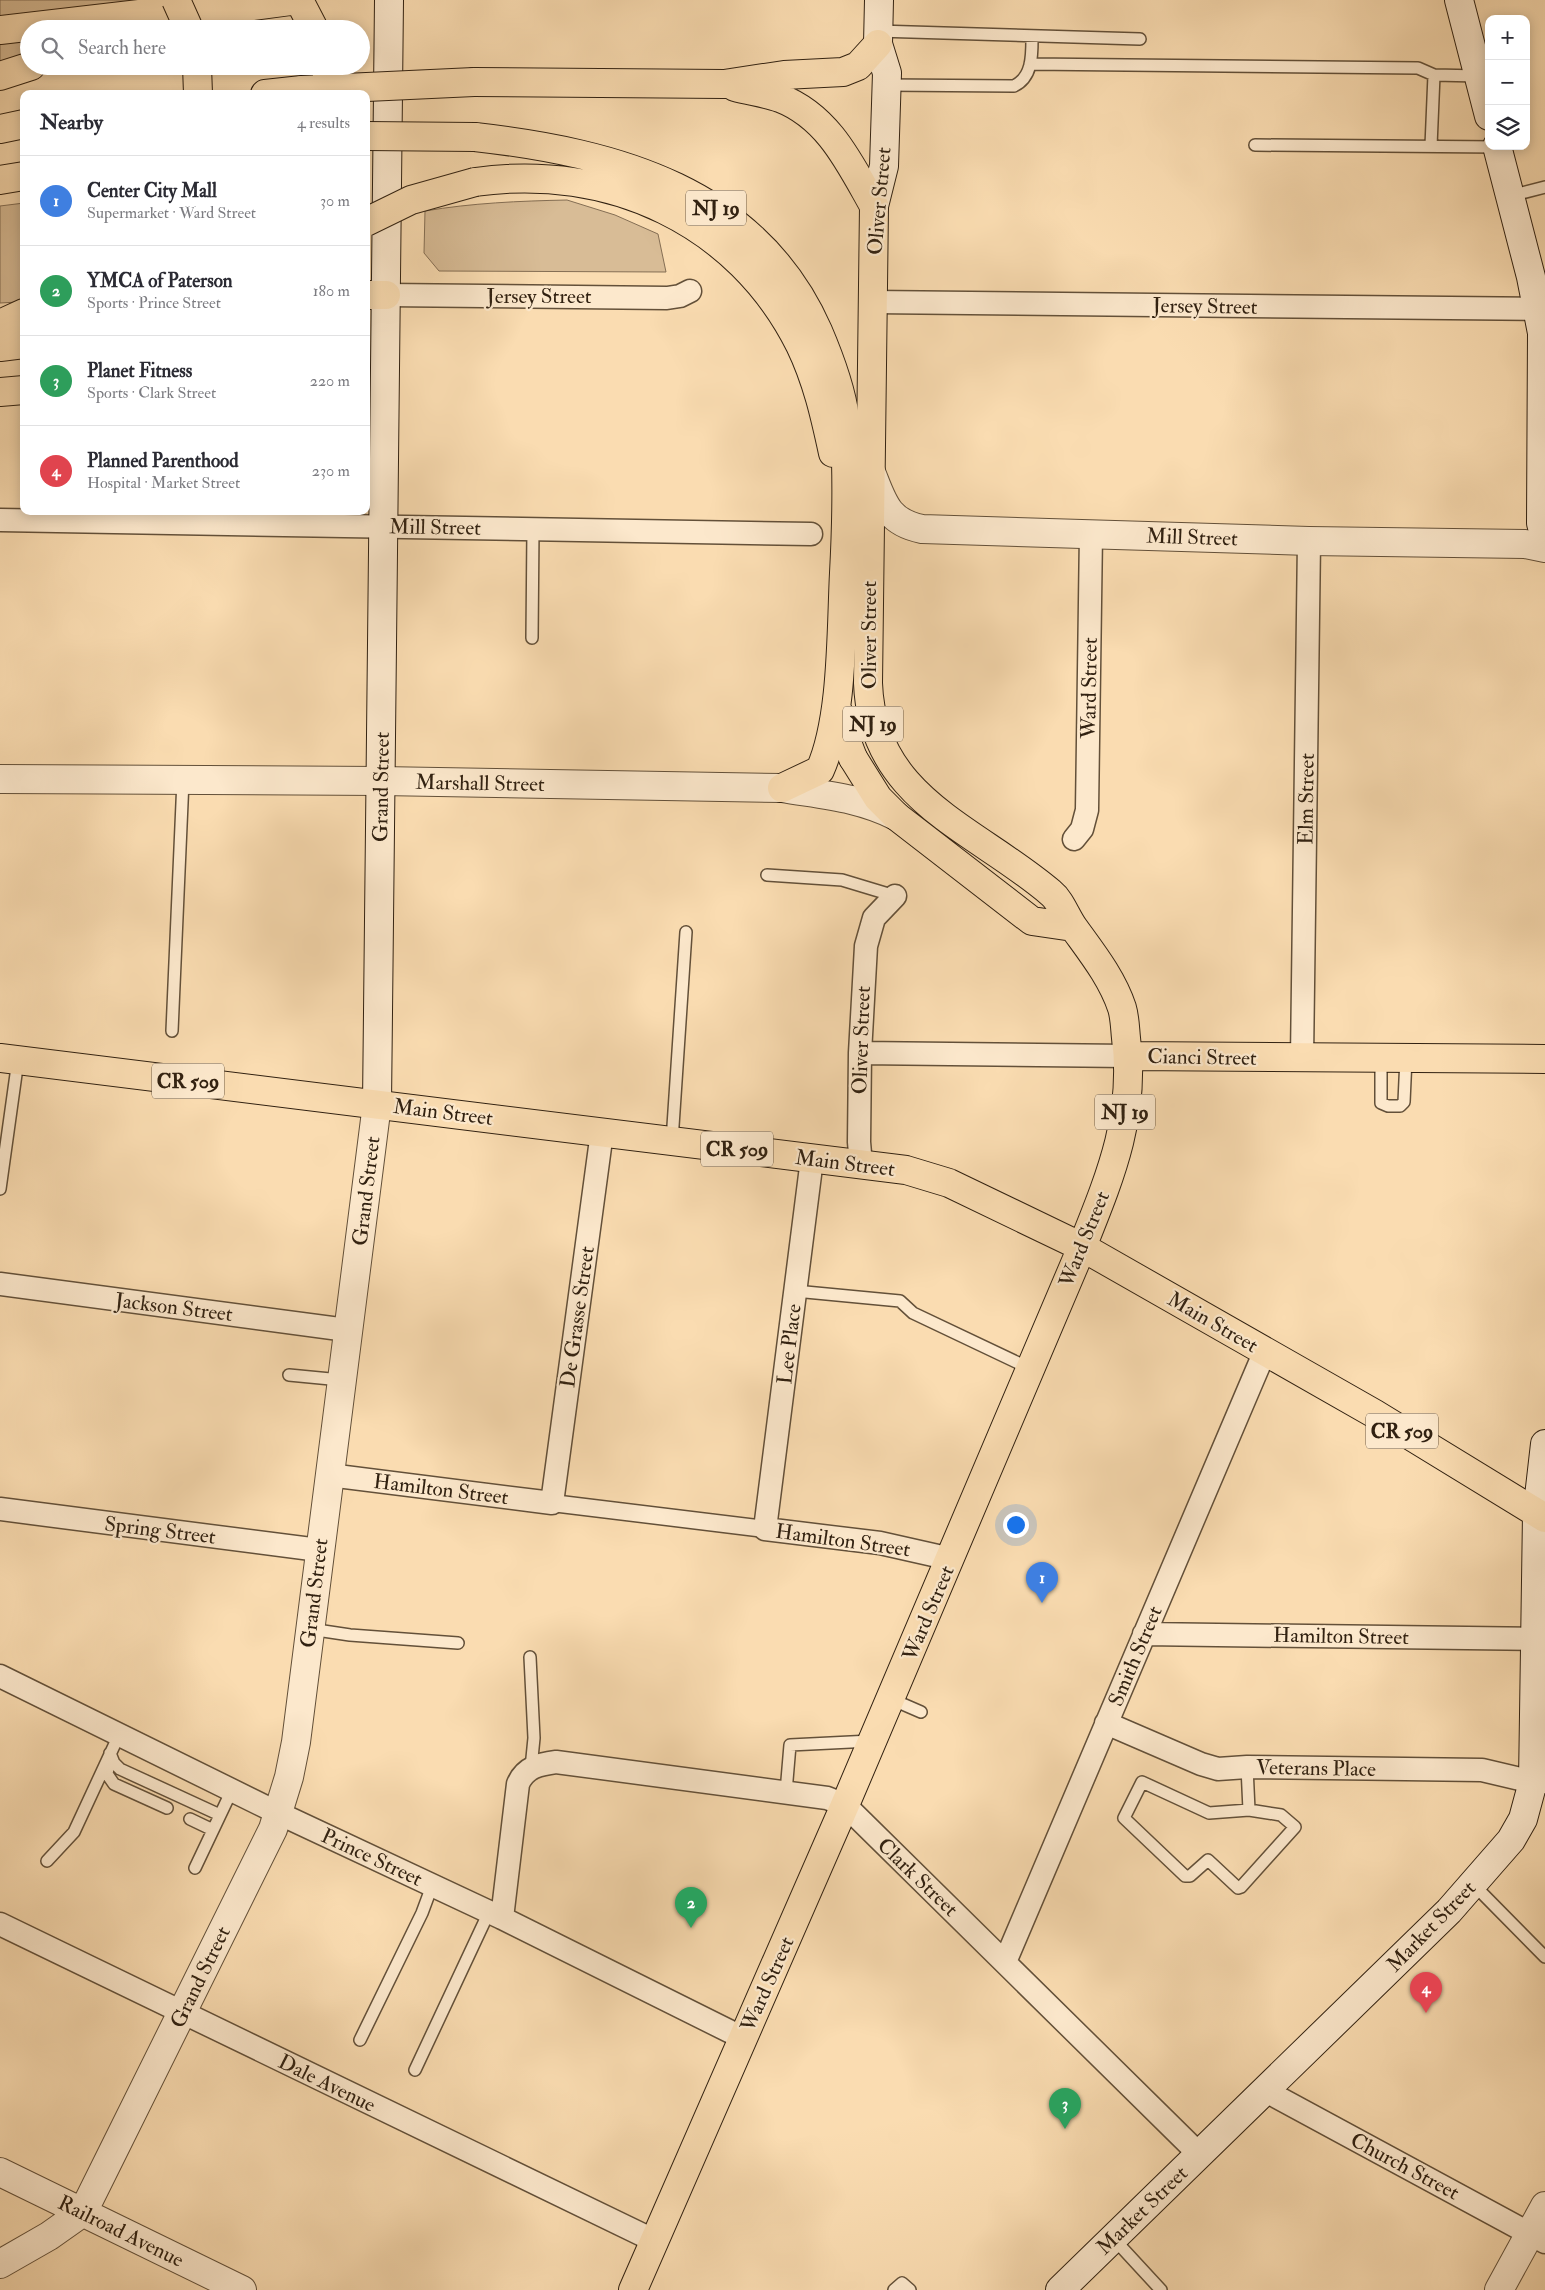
<!DOCTYPE html>
<html lang="en">
<head>
<meta charset="utf-8">
<style>
  :root { --surface:#fff; --page:#f7f7f7; --text:#2b2b33; --muted:#7c7c81; --line:#e1e1e2; --accent:#7c3aed }
  body { margin:0; font-family:"IM FELL Double Pica",serif; background:var(--page); color:var(--text) }
  .controls { position:absolute; right:15px; top:15px; display:grid; overflow:hidden; border-radius:10px; box-shadow:0 2px 12px #0003 }
  .controls button { width:45px; height:45px; display:grid; place-items:center; padding:0; border:0; border-bottom:1px solid var(--line); background:var(--surface); color:var(--text); font:25px sans-serif }
  .you { position:absolute; left:1015px; top:1524px; width:18px; height:18px; margin:-12px; border:4px solid #fff; border-radius:50%; background:#1a73e8; box-shadow:0 0 0 8px #1a73e833 }
  .badge { display:grid; place-items:center; width:32px; height:32px; border-radius:50%; background:var(--accent); color:#fff; font-size:16px; font-weight:700 }
  .pin { position:absolute; translate:-50% -41px; filter:drop-shadow(0 1px 2px #0008) }
  .pin::after { content:''; position:absolute; top:26px; width:18px; height:15px; background:inherit; clip-path:polygon(0 0,100% 0,50% 100%) }
  .list { margin:0; padding:0; list-style:none }
  h2 { display:flex; justify-content:space-between; align-items:center; height:65px; margin:0; padding:0 20px; font-size:21px }
  h2 small { font-size:16px; font-weight:400; color:var(--muted) }
  .list li { display:grid; grid-template-columns:32px 1fr auto; gap:15px; align-items:center; box-sizing:border-box; height:90px; padding:0 20px; border-top:1px solid var(--line) }
  .list b { display:block; font-size:19px; white-space:nowrap }
  .list p { margin:0; font-size:16px; white-space:nowrap; color:var(--muted) }
  .list em { font-size:16px; font-style:normal; color:var(--muted) }
  .icon { flex:none; width:28px; height:28px; fill:none; stroke:currentColor; stroke-width:2; stroke-linecap:round; stroke-linejoin:round }
  .map { position:relative; flex:none; width:1545px; height:2290px; overflow:hidden }
  .search { position:absolute; background:var(--surface); box-shadow:0 2px 12px #0003; left:20px; top:20px; width:350px; height:55px; display:flex; align-items:center; gap:12px; box-sizing:border-box; padding:0 18px; border-radius:28px; color:var(--muted); font-size:19px }
  .panel { position:absolute; background:var(--surface); box-shadow:0 2px 12px #0003; left:20px; top:90px; width:350px; height:425px; border-radius:10px }
  .map>svg:first-child { display:block }
  .green { fill:#d8bc96; stroke:#846e54 }
  .lines { fill:none; stroke-linecap:round; stroke-linejoin:round }
  .service-casing { stroke:#635039; stroke-width:14 }
  .pedestrian-casing { stroke:#635039; stroke-width:19 }
  .minor-casing { stroke:#635039; stroke-width:25 }
  .tertiary-casing { stroke:#635039; stroke-width:30 }
  .secondary-casing { stroke:#312111; stroke-width:30 }
  .primary-casing { stroke:#312111; stroke-width:30 }
  .motorway-casing { stroke:#312111; stroke-width:30 }
  .service { stroke:#fce8cc; stroke-width:11 }
  .pedestrian { stroke:#fce8cc; stroke-width:16 }
  .minor { stroke:#fce8cc; stroke-width:22 }
  .tertiary { stroke:#fce8cc; stroke-width:28 }
  .secondary { stroke:#fce8cc; stroke-width:28 }
  .primary { stroke:#fadcb1; stroke-width:28 }
  .motorway { stroke:#fadcb1; stroke-width:28 }
  .motorway-bridge-casing { stroke:#312111; stroke-width:30; stroke-linecap:butt }
  .motorway-bridge { stroke:#fadcb1; stroke-width:28 }
  .labels { text-anchor:middle; stroke-width:4.5; stroke-linejoin:round; paint-order:stroke }
  .shield { fill:#fce8cc; stroke:#6e5d49; stroke-width:1 }
  .shield-label { font-size:20px; font-weight:bold; fill:#312111 }
  .street-label { font-size:21px; fill:#312111; stroke:#fce8cc }
</style>
</head>
<body>
<div class="map">
<svg width="1545" height="2290" viewBox="0 0 1545 2290">
  <rect width="100%" height="100%" fill="#fadcb1"/>
  <filter id="stains"><feTurbulence type="fractalNoise" baseFrequency=".004" numOctaves="4"/><feColorMatrix values="0 0 0 0 .2 0 0 0 0 .09 0 0 0 0 .02 0 0 0 .5 -.17"/></filter>
  <radialGradient id="worn" r=".72"><stop offset=".6" stop-color="#630" stop-opacity="0"/><stop offset="1" stop-color="#630" stop-opacity=".3"/></radialGradient>
  <!-- green -->
  <path class="green" d="M 0,0 L 156,0 L 0,21 Z
    M 29,42 L 29,54 L 0,64 L 0,43 Z
    M 567,200 L 615,215 L 658,234 L 666,272 L 439,271 L 424,253 L 425,211 C 472,203 519,201 567,200 Z
    M 24,203 L 24,298 L 18,302 L 0,303 L 0,206 Z"/>
  <g class="lines">
    <!-- service casing -->
    <g class="service-casing">
      <path id="service" d="M 878,31 L 1140,39
        M 1030,64 L 1418,68 L 1434,75
        M 886,85 L 1014,86 C 1033,77 1032,54 1032,36
        M 1255,145 L 1497,147
        M 1431,146 L 1434,75 L 1479,76
        M 1510,196 L 1545,187
        M 532,638 L 533,529
        M 767,875 L 842,880 L 895,896
        M 172,1031 L 183,780
        M 1381,1058 L 1381,1103 L 1388,1106 L 1400,1106 L 1404,1102 L 1406,1058
        M 672,1141 L 686,932
        M 0,1189 L 18,1060
        M 795,1291 L 900,1301 L 913,1313 L 1031,1369
        M 289,1375 L 341,1380
        M 310,1629 L 350,1635 L 458,1643
        M 530,1657 L 534,1738 L 531,1768
        M 891,1699 L 921,1712
        M 110,1753 L 114,1763 L 120,1769 L 220,1815
        M 109,1762 L 107,1774 L 114,1784 L 167,1808
        M 1247,1767 L 1249,1810 L 1209,1813 L 1142,1782 L 1124,1818 L 1185,1876 L 1190,1876 L 1208,1860 L 1238,1888 L 1241,1887 L 1295,1827 L 1281,1815 L 1249,1810
        M 786,1792 L 790,1745 L 871,1741
        M 190,1819 L 213,1830
        M 47,1861 L 74,1832 L 119,1735
        M 195,1868 L 232,1790
        M 1473,1884 L 1545,1957
        M 360,2040 L 422,1913 L 432,1886
        M 415,2070 L 489,1912
        M 1113,2238 L 1161,2290
        M 894,2290 L 902,2283 L 910,2290"/>
    </g>
    <!-- pedestrian casing -->
    <g class="pedestrian-casing">
      <path id="pedestrian" d="M 552,1503 L 765,1529"/>
    </g>
    <!-- minor casing -->
    <g class="minor-casing">
      <path id="minor" d="M 386,295 L 667,298 L 680,296 L 690,291
        M 873,302 L 1538,309
        M 0,520 L 811,534
        M 1074,839 L 1082,829 L 1087,810 L 1091,533
        M 860,1053 L 1128,1056
        M 1302,1058 L 1309,541
        M 812,1159 L 765,1529 L 880,1543 L 951,1559
        M 861,1165 L 859,1142 L 860,1053 L 866,946 L 874,918 L 895,896
        M 0,1284 L 347,1330
        M 329,1475 L 552,1503 L 602,1132
        M 0,1509 L 319,1550
        M 1144,1634 L 1537,1639
        M 0,1676 L 278,1813 L 502,1918 L 743,2038
        M 1106,1723 L 1201,1764 L 1218,1769 L 1247,1767 L 1482,1770 L 1533,1782 L 1545,1782
        M 502,1918 L 518,1784 C 525,1767 540,1764 556,1762 L 827,1798 L 845,1805 L 1199,2154
        M 0,1924 L 655,2241
        M 1005,1962 L 1265,1351
        M 1264,2090 L 1545,2242"/>
    </g>
    <!-- tertiary casing -->
    <g class="tertiary-casing">
      <path id="tertiary" d="M 871,472 C 883,502 887,522 922,529 L 1309,541 L 1525,544 L 1545,548
        M 0,779 L 381,781 L 782,788 C 823,795 858,797 896,816
        M 0,2172 L 242,2290
        M 0,2264 L 49,2236 L 83,2212 L 273,1829 L 289,1777 L 296,1742 L 377,1104
        M 1499,2290 L 1545,2206"/>
    </g>
    <!-- secondary casing -->
    <g class="secondary-casing">
      <path id="secondary" d="M 1459,0 L 1489,116
        M 1497,146 L 1531,277 L 1542,333 L 1541,523 L 1545,539
        M 874,206 L 884,166 L 887,73 L 878,44 L 879,0
        M 377,1104 L 389,0
        M 1060,2290 L 1449,1911 L 1511,1840 L 1523,1819 L 1533,1782 L 1537,1514 L 1545,1444"/>
    </g>
    <!-- primary casing -->
    <g class="primary-casing">
      <path id="primary" d="M 853,758 L 878,798 L 896,816 L 1032,921 L 1073,927
        M 1128,1056 L 1545,1059
        M 0,1058 L 906,1170 L 949,1183 L 1082,1247 L 1375,1414 L 1545,1518
        M 633,2290 L 845,1805 L 1082,1247 C 1110,1177 1136,1116 1126,1038 C 1125,1029 1125,1018 1122,1008 C 1112,978 1092,953 1074,928 C 1066,917 1061,901 1051,893 C 975,828 872,799 868,683 L 874,206"/>
    </g>
    <!-- motorway casing -->
    <g class="motorway-casing">
      <path id="motorway" d="M 299,0 L 314,29
        M 0,30 L 156,12 L 201,13 L 298,0
        M 197,66 L 198,94
        M 0,76 L 31,66
        M 474,82 L 724,84 L 784,75 L 843,72 L 858,66 L 878,44
        M 735,87 C 750,91 766,93 780,98 C 829,117 850,164 874,206
        M 265,94 L 302,90
        M 0,129 L 24,124
        M 475,137 C 616,153 756,190 818,331 C 830,359 841,388 845,418 C 847,432 846,447 846,461 C 847,499 846,536 844,573 C 841,631 843,719 820,770 L 782,788
        M 0,180 L 24,176
        M 475,182 C 609,163 738,221 800,345 C 817,380 825,416 833,453
        M 366,295 L 386,295
        M 0,324 L 24,313
        M 0,347 L 24,344
        M 0,392 L 24,390
        M 839,713 L 845,737 L 853,758"/>
    </g>
    <!-- service -->
    <use href="#service" class="service"/>
    <!-- pedestrian -->
    <use href="#pedestrian" class="pedestrian"/>
    <!-- minor -->
    <use href="#minor" class="minor"/>
    <!-- tertiary -->
    <use href="#tertiary" class="tertiary"/>
    <!-- secondary -->
    <use href="#secondary" class="secondary"/>
    <!-- primary -->
    <use href="#primary" class="primary"/>
    <!-- motorway -->
    <use href="#motorway" class="motorway"/>
    <!-- motorway-bridge casing -->
    <g class="motorway-bridge-casing">
      <path id="motorway-bridge" d="M 176,0 L 189,29
        M 326,66 L 329,94
        M 302,90 L 474,82
        M 366,136 L 475,137
        M 366,222 L 411,200 L 475,182"/>
    </g>
    <!-- motorway-bridge -->
    <use href="#motorway-bridge" class="motorway-bridge"/>
  </g>
  <g class="labels">
    <!-- shield labels -->
    <g class="shield">
      <rect x="686" y="190.5" width="60" height="35" rx="4"/>
      <rect x="843" y="706.5" width="60" height="35" rx="4"/>
      <rect x="152" y="1063.5" width="72" height="35" rx="4"/>
      <rect x="1095" y="1094.5" width="60" height="35" rx="4"/>
      <rect x="701" y="1131.5" width="72" height="35" rx="4"/>
      <rect x="1366" y="1413.5" width="72" height="35" rx="4"/>
    </g>
    <g class="shield-label">
      <text x="716" y="215">NJ 19</text>
      <text x="873" y="731">NJ 19</text>
      <text x="188" y="1088">CR 509</text>
      <text x="1125" y="1119">NJ 19</text>
      <text x="737" y="1156">CR 509</text>
      <text x="1402" y="1438">CR 509</text>
    </g>
    <!-- street labels -->
    <g class="street-label">
      <text transform="translate(879 201) rotate(-85)" y="7">Oliver Street</text>
      <text x="539" y="303">Jersey Street</text>
      <text transform="translate(1205 306) rotate(1)" y="7">Jersey Street</text>
      <text transform="translate(435 527) rotate(1)" y="7">Mill Street</text>
      <text transform="translate(1192 537) rotate(2)" y="7">Mill Street</text>
      <text transform="translate(869 635) rotate(-90)" y="7">Oliver Street</text>
      <text transform="translate(1089 688) rotate(-89)" y="7">Ward Street</text>
      <text transform="translate(480 783) rotate(1)" y="7">Marshall Street</text>
      <text transform="translate(381 787) rotate(-89)" y="7">Grand Street</text>
      <text transform="translate(1306 799) rotate(-89)" y="7">Elm Street</text>
      <text transform="translate(861 1040) rotate(-88)" y="7">Oliver Street</text>
      <text transform="translate(1202 1057) rotate(1)" y="7">Cianci Street</text>
      <text transform="translate(443 1112) rotate(7)" y="7">Main Street</text>
      <text transform="translate(845 1163) rotate(7)" y="7">Main Street</text>
      <text transform="translate(366 1191) rotate(-83)" y="7">Grand Street</text>
      <text transform="translate(1084 1239) rotate(-68)" y="7">Ward Street</text>
      <text transform="translate(174 1307) rotate(7)" y="7">Jackson Street</text>
      <text transform="translate(577 1317) rotate(-82)" y="7">De Grasse Street</text>
      <text transform="translate(1213 1322) rotate(30)" y="7">Main Street</text>
      <text transform="translate(789 1344) rotate(-83)" y="7">Lee Place</text>
      <text transform="translate(441 1489) rotate(7)" y="7">Hamilton Street</text>
      <text transform="translate(160 1530) rotate(7)" y="7">Spring Street</text>
      <text transform="translate(843 1540) rotate(8)" y="7">Hamilton Street</text>
      <text transform="translate(314 1593) rotate(-83)" y="7">Grand Street</text>
      <text transform="translate(928 1613) rotate(-67)" y="7">Ward Street</text>
      <text transform="translate(1341 1636) rotate(1)" y="7">Hamilton Street</text>
      <text transform="translate(1135 1656) rotate(-67)" y="7">Smith Street</text>
      <text transform="translate(1316 1768) rotate(1)" y="7">Veterans Place</text>
      <text transform="translate(372 1857) rotate(25)" y="7">Prince Street</text>
      <text transform="translate(918 1877) rotate(44)" y="7">Clark Street</text>
      <text transform="translate(1431 1926) rotate(-46)" y="7">Market Street</text>
      <text transform="translate(200 1977) rotate(-64)" y="7">Grand Street</text>
      <text transform="translate(767 1984) rotate(-66)" y="7">Ward Street</text>
      <text transform="translate(327 2083) rotate(26)" y="7">Dale Avenue</text>
      <text transform="translate(1405 2166) rotate(28)" y="7">Church Street</text>
      <text transform="translate(1142 2210) rotate(-44)" y="7">Market Street</text>
      <text transform="translate(121 2231) rotate(26)" y="7">Railroad Avenue</text>
    </g>
  </g>
  <rect width="100%" height="100%" filter="url(#stains)"/>
  <rect width="100%" height="100%" fill="url(#worn)"/>
</svg>
<div class="controls">
<button>+</button>
<button>−</button>
<button><svg class="icon" aria-label="layers" viewBox="0 0 24 24"><path d="M12 4l9 5-9 5-9-5zM3 14l9 5 9-5"/></svg></button>
</div>
<div class="you"></div>
<div class="pin badge" style="left:1042px;top:1603px;background:#3f7fe0">1</div>
<div class="pin badge" style="left:691px;top:1928px;background:#2e9e5b">2</div>
<div class="pin badge" style="left:1065px;top:2129px;background:#2e9e5b">3</div>
<div class="pin badge" style="left:1426px;top:2013px;background:#e0444e">4</div>
<div class="search"><svg class="icon" aria-label="search" viewBox="0 0 24 24"><circle cx="10" cy="10" r="6"/><path d="M15 15l6 6"/></svg>Search here</div>
<section class="panel">
<h2>Nearby<small>4 results</small></h2>
<ul class="list">
<li><span class="badge" style="background:#3f7fe0">1</span><div><b>Center City Mall</b><p>Supermarket · Ward Street</p></div><em>30 m</em></li>
<li><span class="badge" style="background:#2e9e5b">2</span><div><b>YMCA of Paterson</b><p>Sports · Prince Street</p></div><em>180 m</em></li>
<li><span class="badge" style="background:#2e9e5b">3</span><div><b>Planet Fitness</b><p>Sports · Clark Street</p></div><em>220 m</em></li>
<li><span class="badge" style="background:#e0444e">4</span><div><b>Planned Parenthood</b><p>Hospital · Market Street</p></div><em>230 m</em></li>
</ul>
</section>
</div>
</body>
</html>
